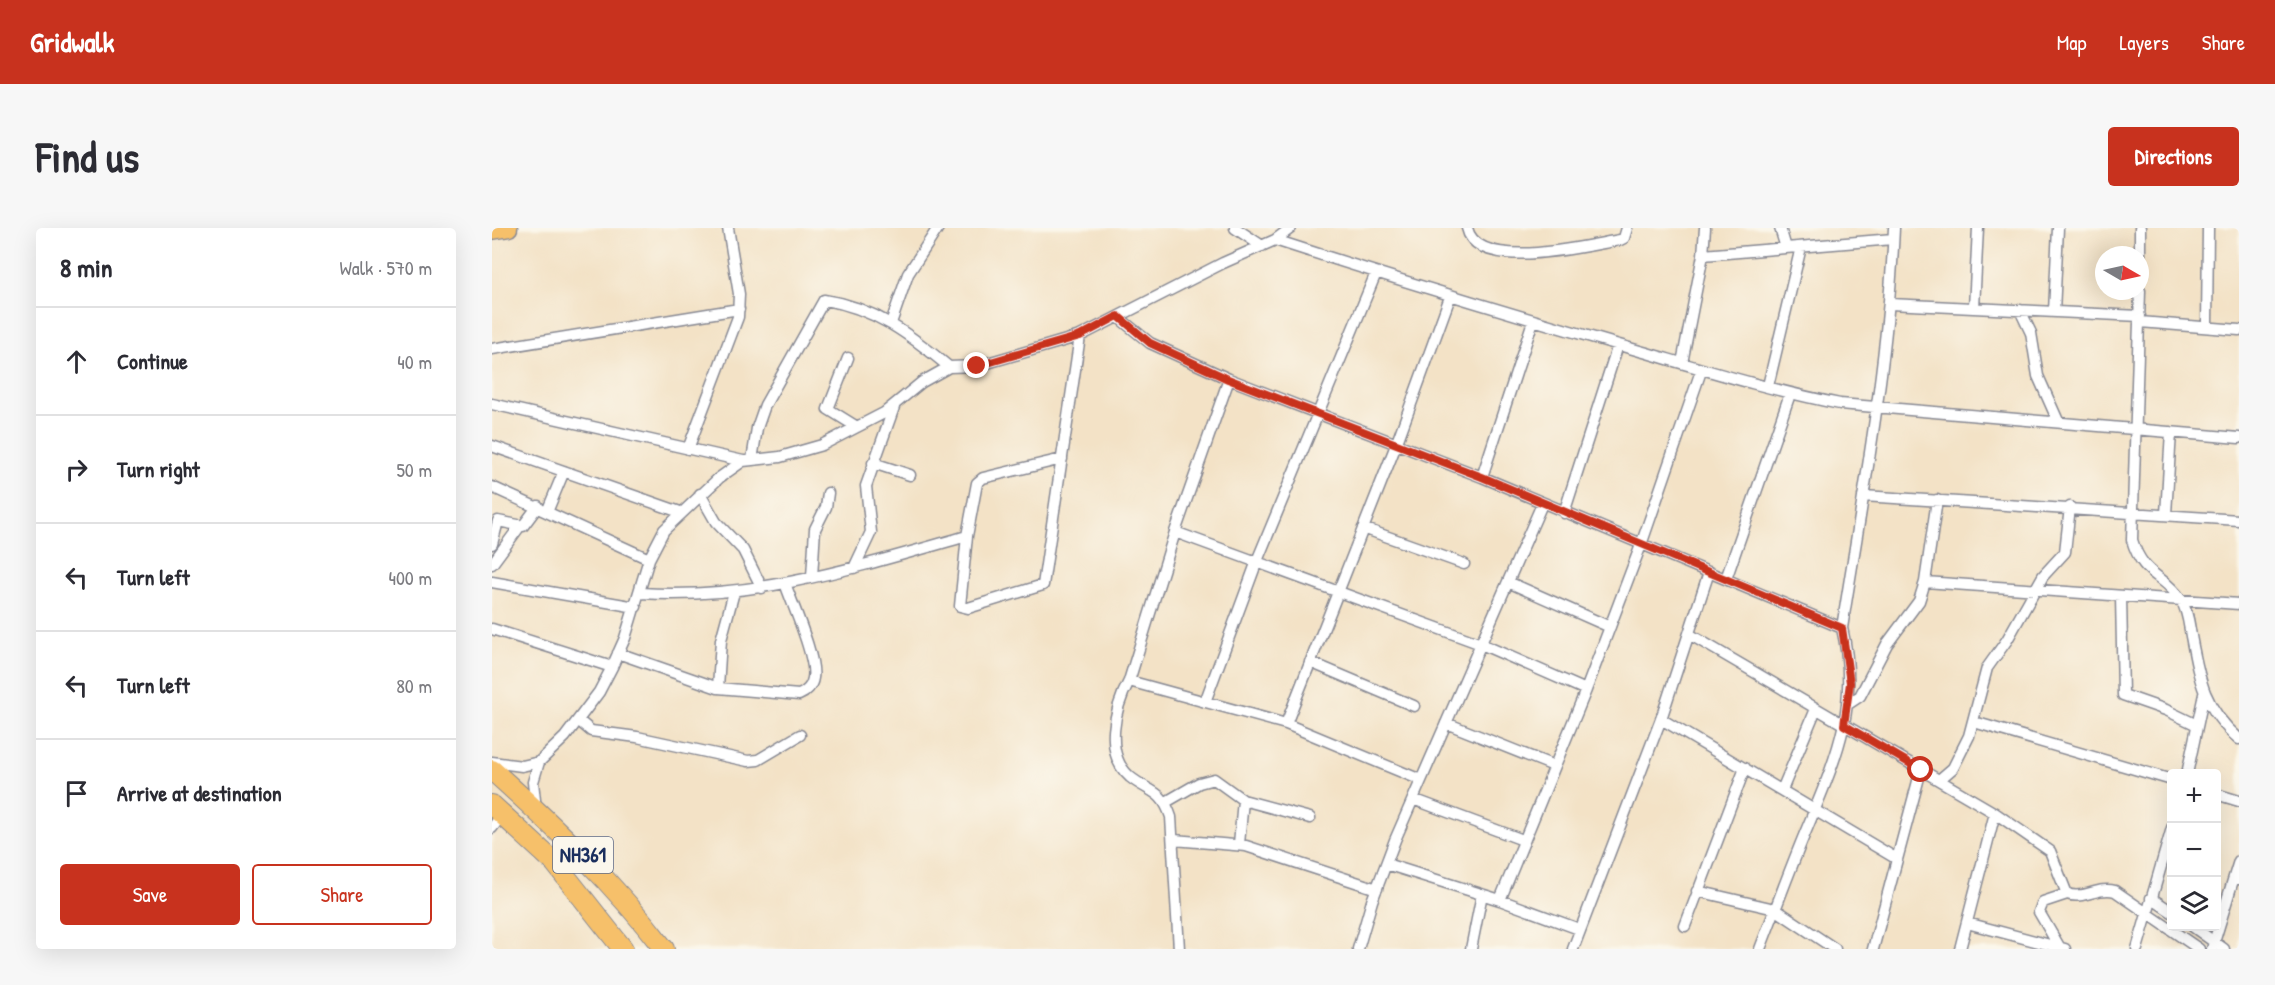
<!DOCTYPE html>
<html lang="en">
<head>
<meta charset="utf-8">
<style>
  :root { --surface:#fff; --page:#f7f7f7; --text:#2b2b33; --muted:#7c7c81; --line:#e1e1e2; --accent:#c8321e }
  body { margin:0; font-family:"Patrick Hand",sans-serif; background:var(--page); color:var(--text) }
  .controls { position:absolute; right:18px; bottom:18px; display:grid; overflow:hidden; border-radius:6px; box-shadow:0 6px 24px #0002 }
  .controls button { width:54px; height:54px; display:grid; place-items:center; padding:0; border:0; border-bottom:2px solid var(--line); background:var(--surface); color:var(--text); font:30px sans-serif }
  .compass { position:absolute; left:1603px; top:18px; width:54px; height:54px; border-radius:50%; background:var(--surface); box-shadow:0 6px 24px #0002; rotate:99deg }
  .stop { position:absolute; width:18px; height:18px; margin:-14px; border:4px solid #c8321e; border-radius:50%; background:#fff }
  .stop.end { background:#c8321e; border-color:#fff; box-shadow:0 2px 6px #0008 }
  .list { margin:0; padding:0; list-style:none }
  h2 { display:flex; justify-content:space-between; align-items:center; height:78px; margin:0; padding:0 24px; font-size:26px }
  h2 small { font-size:20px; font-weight:400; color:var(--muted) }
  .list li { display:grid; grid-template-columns:39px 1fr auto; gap:18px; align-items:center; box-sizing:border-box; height:108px; padding:0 24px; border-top:2px solid var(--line) }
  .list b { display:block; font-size:22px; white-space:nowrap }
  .list em { font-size:20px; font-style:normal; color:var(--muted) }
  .actions { display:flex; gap:12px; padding:18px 24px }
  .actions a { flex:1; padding:14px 0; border:2px solid var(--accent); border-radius:6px; text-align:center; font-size:21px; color:var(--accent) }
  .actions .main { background:var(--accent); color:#fff }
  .icon { flex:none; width:33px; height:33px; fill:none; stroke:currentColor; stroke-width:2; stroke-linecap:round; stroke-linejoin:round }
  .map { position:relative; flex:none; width:1747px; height:721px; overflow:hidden; border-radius:6px }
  header { display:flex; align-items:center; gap:36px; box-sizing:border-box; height:84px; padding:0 30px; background:var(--accent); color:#fff }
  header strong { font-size:28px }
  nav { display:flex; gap:33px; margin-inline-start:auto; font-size:21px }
  .intro { display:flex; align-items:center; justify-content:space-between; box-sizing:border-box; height:144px; padding:0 36px }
  h1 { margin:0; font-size:42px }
  .button { padding:15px 27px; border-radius:6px; background:var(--accent); color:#fff; font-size:21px; font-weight:700 }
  main { display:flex; gap:36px; padding:0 36px }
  aside { flex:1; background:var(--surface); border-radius:6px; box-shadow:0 6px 24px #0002 }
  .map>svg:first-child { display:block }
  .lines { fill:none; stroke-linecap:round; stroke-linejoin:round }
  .street-casing { stroke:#878892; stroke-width:13 }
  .primary-casing { stroke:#878892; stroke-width:19 }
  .highway-casing { stroke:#878892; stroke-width:22 }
  .street { stroke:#fff; stroke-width:10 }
  .primary { stroke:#f6c06b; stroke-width:16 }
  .highway { stroke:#f6c06b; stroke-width:20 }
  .route { stroke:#c8321e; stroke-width:8 }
  .labels { text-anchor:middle; stroke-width:6; stroke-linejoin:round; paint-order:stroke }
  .shield { fill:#fbf7ec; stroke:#5e6b89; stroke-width:1.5 }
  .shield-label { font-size:21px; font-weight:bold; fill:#1b2f5e }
</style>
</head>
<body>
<header>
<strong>Gridwalk</strong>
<nav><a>Map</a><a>Layers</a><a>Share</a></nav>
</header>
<div class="intro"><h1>Find us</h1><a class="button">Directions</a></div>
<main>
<aside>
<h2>8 min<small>Walk · 570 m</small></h2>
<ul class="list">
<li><svg class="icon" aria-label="ahead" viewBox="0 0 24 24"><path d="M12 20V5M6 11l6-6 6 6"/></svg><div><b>Continue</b></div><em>40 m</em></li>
<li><svg class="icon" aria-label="right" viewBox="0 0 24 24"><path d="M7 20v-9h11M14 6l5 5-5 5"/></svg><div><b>Turn right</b></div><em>50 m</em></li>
<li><svg class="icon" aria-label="left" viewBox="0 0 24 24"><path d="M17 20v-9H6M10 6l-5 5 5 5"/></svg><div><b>Turn left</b></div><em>400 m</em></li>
<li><svg class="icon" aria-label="left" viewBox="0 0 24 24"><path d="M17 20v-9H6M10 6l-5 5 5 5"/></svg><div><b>Turn left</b></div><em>80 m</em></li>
<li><svg class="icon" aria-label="arrive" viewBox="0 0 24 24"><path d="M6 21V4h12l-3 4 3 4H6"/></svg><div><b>Arrive at destination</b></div></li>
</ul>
<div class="actions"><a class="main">Save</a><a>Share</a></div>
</aside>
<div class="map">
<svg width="1747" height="721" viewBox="0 0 1747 721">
  <rect width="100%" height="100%" fill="#fbf7ec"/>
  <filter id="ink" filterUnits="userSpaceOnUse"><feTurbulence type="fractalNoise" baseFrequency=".0167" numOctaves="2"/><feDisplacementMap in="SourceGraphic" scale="12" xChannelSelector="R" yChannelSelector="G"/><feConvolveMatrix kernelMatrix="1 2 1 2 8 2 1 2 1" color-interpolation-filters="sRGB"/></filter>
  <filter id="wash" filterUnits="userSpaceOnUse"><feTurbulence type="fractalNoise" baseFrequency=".008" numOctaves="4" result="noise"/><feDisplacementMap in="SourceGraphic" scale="24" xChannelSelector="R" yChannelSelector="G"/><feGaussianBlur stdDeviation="1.35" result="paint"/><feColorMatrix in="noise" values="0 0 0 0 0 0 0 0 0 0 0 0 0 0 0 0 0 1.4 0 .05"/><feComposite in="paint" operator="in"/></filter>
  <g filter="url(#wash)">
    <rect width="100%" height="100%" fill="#f3e2c6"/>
  </g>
  <g filter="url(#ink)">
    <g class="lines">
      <!-- street casing -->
      <g class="street-casing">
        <path id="street" d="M 743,0 L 770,18
          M 975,0 C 985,46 1096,17 1128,12 L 1132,10 L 1135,0
          M 1288,0 L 1294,20
          M 1648,0 L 1648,27
          M 783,12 C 897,49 1012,84 1127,117 C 1201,138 1273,161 1348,176 L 1747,210
          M 1211,27 L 1401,11
          M 1648,63 L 1640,312 C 1651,349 1672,346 1689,372 C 1696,383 1697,397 1699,408 C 1707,451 1712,481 1747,511
          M 1398,76 L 1648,88
          M 1482,80 L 1486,0
          M 1528,82 L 1539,105 L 1546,148 L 1566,193
          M 1562,84 L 1566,0
          M 626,89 L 658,115 L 737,151 L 990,249 L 1350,400
          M 1648,94 L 1747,102
          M 399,95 L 416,46 L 446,0
          M 1715,99 L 1716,0
          M 0,121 L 247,81
          M 356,130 L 336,181 L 365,199
          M 1190,135 L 1211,27 L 1213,0
          M 1276,158 L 1309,19
          M 0,176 L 251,233
          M 0,218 L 188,284
          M 196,221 L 246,89 L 247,66 L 236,0
          M 260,232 L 265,200 L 273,177 L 332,72 C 382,79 420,108 457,139
          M 381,235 L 418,247
          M 990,249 L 1041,93
          M 0,259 L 157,331
          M 208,266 L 224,294 L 251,322 L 270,360
          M 1371,268 L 1747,292
          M 1445,272 L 1433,354 L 1747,376
          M 55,284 L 72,243
          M 1072,285 L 1126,117
          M 1674,286 L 1679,204
          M 871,300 L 972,336
          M 683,304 L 989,416 L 1094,462
          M 475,308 L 468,378 L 476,380 L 551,357 L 588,108
          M 0,316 L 6,293 L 31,298 L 46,278
          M 0,336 L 28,298
          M 362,340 L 379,304 L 374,258 L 402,179
          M 320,349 L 323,301 L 334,279 L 336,265
          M 1234,351 L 1298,166
          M 0,354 L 144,379
          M 1016,354 L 1118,399
          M 148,365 C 261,373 369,338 475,308 L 485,255 L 491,250 L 570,231
          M 1629,368 L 1631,467 L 1674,482 L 1705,497
          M 0,401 L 120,439
          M 1197,406 L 1503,585 L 1558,623 L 1575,666 C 1592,672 1606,658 1623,663 L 1707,721
          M 126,425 L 226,460 L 307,467 C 314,464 320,458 321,450 C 325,431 300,376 293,355
          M 818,434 L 922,478
          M 637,453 L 794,496 L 929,552
          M 226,460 L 229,412 L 242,364
          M 713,474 L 765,333 L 884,45
          M 1356,476 L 1368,468 L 1395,416 L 1427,373 L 1433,354
          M 1169,491 L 1405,631
          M 86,492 L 99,503 L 145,509 L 256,533 L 266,532 L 308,507
          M 1482,494 L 1680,552
          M 954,495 L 1062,538
          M 794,496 L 904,217 L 958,69
          M 0,534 L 30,538 L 47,534 L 73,509 L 107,464 L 120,439 L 133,410 L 157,331 L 172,302 L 227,250 L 251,233 L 288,229 L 330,217 L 392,185 L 430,154 L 457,139 L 485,138 L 588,108 L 731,35 L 783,12 L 799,0
          M 1695,546 L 1712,466
          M 1447,552 L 1461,540 L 1477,508 L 1495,440 L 1515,412 L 1551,348 L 1573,324 L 1578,279
          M 1290,562 L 1324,481
          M 1724,566 L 1747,573
          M 921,571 L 1031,612
          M 674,574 L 707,555 L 722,551 L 751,572 L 818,590
          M 44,581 L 41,554 L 47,534
          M 0,600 L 10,587
          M 682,612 L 754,618 L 885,661
          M 747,616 L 751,572
          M 894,636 L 1008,672 L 1087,701
          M 1747,651 L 1742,649 L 1747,633
          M 1205,663 L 1283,681 L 1343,721
          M 1659,670 L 1680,684
          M 1008,672 L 1094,462 L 1149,317 L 1209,143
          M 1475,695 L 1573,721
          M 1193,698 L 1253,540
          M 1700,698 L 1732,721
          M 1568,720 L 1547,684 L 1551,674 L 1575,666
          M 687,721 L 679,589 C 670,561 658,565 638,549 C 611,526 623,479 637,453 L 683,304 L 737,151
          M 866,721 L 880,673 L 903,612 L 1050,276
          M 979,721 L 990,666
          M 1081,721 L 1169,491 L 1217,344
          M 1268,721 C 1284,680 1299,638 1316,598 C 1345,528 1368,477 1350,400 C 1371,267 1396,135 1402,0
          M 1381,721 L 1429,542
          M 1468,721 L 1503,585
          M 1645,721 L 1680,600
          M 1720,721 L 1742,649"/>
      </g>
      <!-- primary casing -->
      <g class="primary-casing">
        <path id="primary" d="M 0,3 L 17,0"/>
      </g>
      <!-- highway casing -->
      <g class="highway-casing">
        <path id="highway" d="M 0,542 C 62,598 121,654 172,721
          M 0,577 L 63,635 L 131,721"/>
      </g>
      <!-- street -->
      <use href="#street" class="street"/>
      <!-- primary -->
      <use href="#primary" class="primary"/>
      <!-- highway -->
      <use href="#highway" class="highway"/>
    </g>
  </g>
  <g class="lines" filter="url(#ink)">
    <!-- route -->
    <path class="route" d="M 485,138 L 588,108 L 626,88 L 658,115 L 736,151 L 990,249 L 1350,400 L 1358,455 L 1352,497 L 1429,542"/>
  </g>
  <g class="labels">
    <!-- shield labels -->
    <rect class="shield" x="61" y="609" width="60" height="36" rx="4.5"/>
    <g class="shield-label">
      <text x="91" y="634">NH361</text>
    </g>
  </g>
</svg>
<div class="controls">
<button>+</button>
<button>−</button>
<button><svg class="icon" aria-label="layers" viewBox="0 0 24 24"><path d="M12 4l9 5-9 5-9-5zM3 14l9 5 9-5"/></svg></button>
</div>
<svg class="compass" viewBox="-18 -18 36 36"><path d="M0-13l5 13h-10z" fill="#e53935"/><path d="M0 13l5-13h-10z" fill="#7c7c81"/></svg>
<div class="stop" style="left:1429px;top:542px"></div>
<div class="stop end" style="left:485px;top:138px"></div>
</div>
</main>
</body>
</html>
